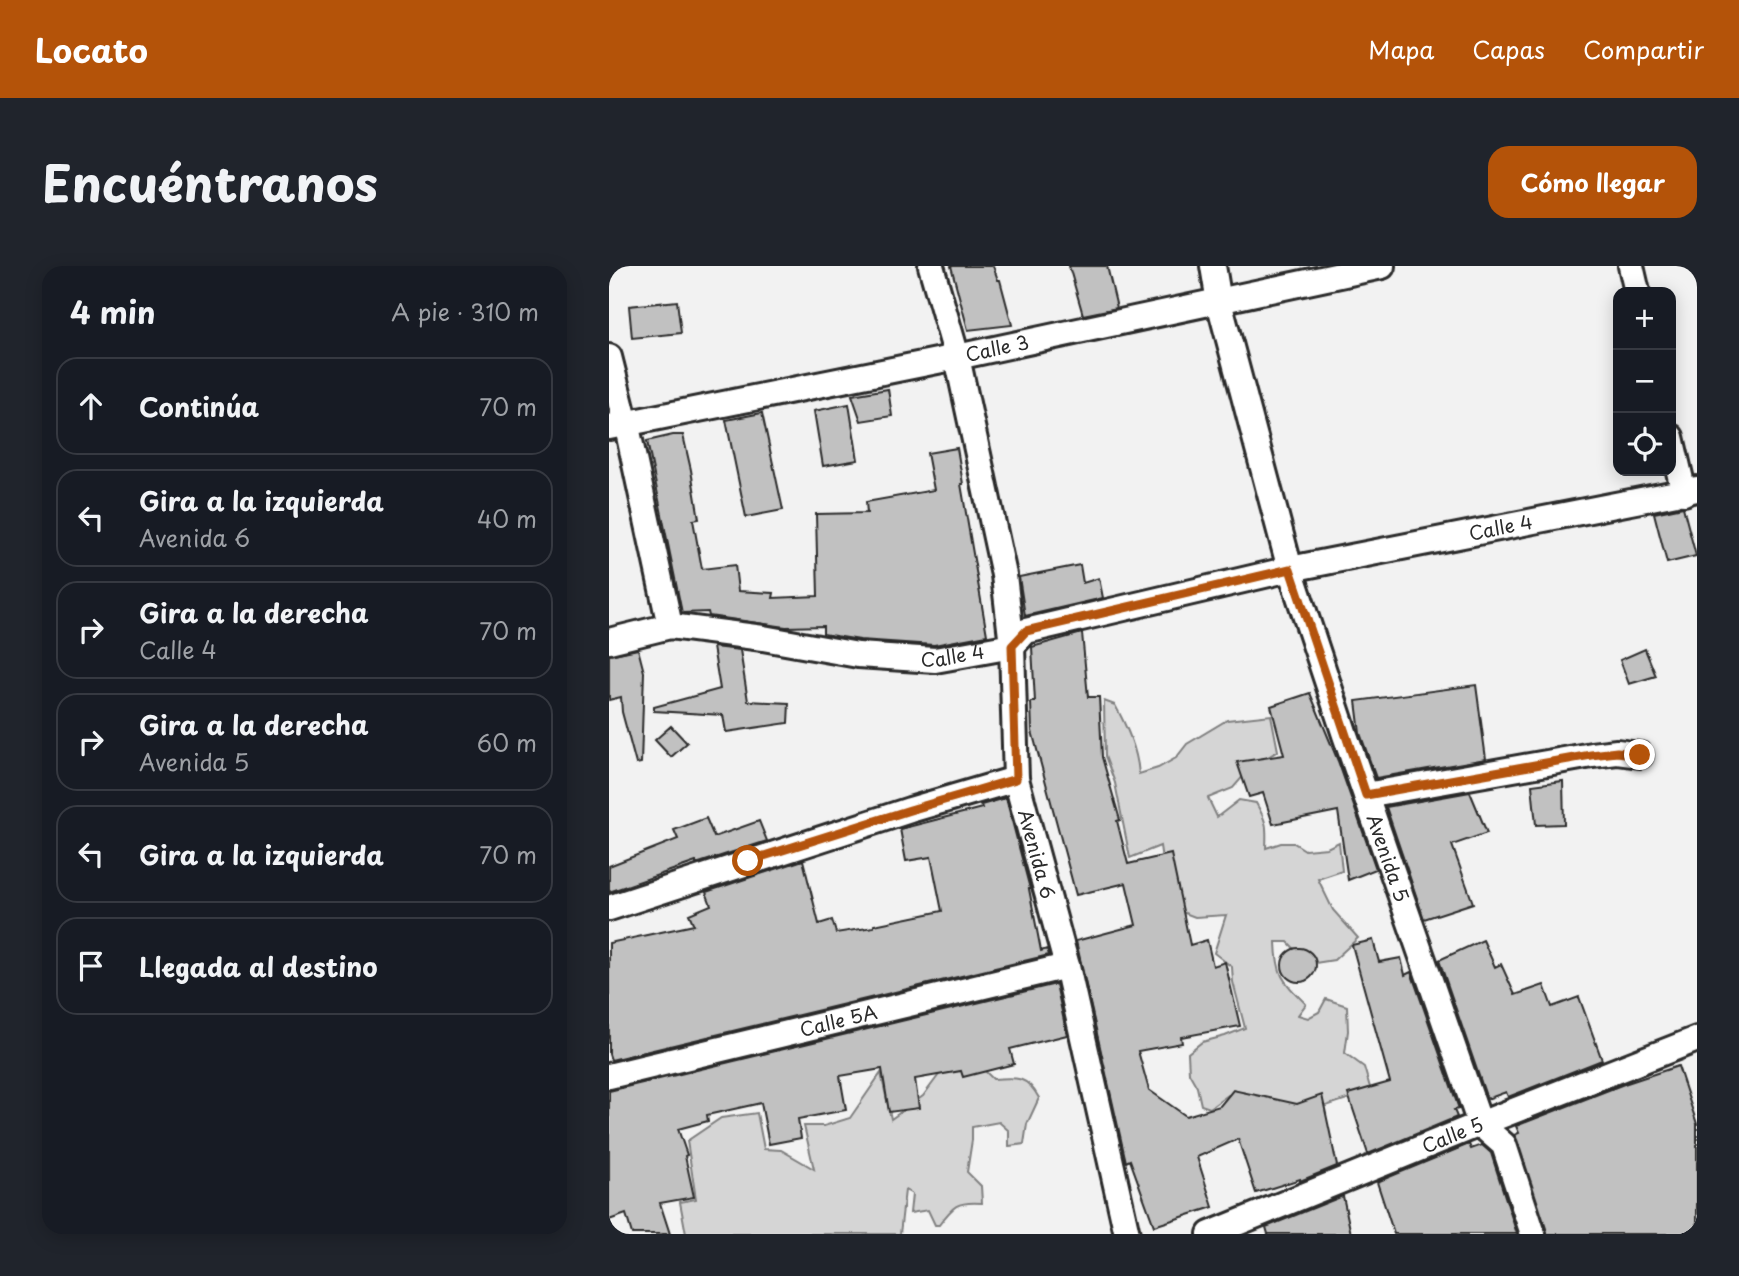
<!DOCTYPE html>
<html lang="es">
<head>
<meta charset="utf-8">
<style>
  :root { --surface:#171b24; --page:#20242c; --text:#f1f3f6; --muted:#9ea1a6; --line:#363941; --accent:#b45309 }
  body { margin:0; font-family:"Playpen Sans",sans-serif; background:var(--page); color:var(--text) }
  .controls { position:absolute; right:21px; top:21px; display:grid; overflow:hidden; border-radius:14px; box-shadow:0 4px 18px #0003 }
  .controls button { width:63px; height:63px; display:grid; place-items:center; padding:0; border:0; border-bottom:2px solid var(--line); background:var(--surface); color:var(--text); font:35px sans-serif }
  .stop { position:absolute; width:21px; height:21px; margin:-16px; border:5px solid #b45309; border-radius:50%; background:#fff }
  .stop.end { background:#b45309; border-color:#fff; box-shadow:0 2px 7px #0008 }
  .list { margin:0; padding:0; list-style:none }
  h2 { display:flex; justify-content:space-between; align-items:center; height:91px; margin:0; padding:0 28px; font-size:30px }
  h2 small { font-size:23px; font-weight:400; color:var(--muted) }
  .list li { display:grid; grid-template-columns:46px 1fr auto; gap:21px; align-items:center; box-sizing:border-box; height:98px; margin:0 14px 14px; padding:0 14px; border:2px solid var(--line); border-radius:21px }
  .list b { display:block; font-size:26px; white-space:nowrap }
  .list p { margin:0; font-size:23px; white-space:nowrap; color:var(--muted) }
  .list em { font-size:23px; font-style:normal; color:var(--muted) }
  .icon { flex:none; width:38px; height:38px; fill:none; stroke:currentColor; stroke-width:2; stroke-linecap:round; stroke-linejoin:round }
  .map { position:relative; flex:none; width:1088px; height:968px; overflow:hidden; border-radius:21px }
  header { display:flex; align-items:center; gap:42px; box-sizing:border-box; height:98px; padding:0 35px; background:var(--accent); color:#fff }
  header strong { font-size:33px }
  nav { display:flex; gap:38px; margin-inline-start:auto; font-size:24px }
  .intro { display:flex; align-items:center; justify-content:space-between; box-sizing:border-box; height:168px; padding:0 42px }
  h1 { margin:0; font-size:49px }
  .button { padding:18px 32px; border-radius:21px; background:var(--accent); color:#fff; font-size:24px; font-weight:700 }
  main { display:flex; gap:42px; padding:0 42px }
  aside { flex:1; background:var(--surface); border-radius:21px; box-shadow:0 4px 18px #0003 }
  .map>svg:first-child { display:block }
  .green { fill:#d5d5d5; stroke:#808080; stroke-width:2 }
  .building { fill:#c1c1c1; stroke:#2b2b2b; stroke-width:2 }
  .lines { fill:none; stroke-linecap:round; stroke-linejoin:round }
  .street-casing { stroke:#2b2b2b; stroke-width:30 }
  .street { stroke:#fff; stroke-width:24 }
  .route { stroke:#b45309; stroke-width:9 }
  .labels { text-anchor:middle; stroke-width:6; stroke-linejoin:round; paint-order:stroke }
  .street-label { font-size:19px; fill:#2b2b2b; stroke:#fff }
</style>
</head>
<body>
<header>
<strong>Locato</strong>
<nav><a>Mapa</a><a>Capas</a><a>Compartir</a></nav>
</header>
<div class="intro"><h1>Encuéntranos</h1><a class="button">Cómo llegar</a></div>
<main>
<aside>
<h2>4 min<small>A pie · 310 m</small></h2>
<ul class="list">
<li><svg class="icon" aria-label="ahead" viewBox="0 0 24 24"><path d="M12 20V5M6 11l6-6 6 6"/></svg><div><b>Continúa</b></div><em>70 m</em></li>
<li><svg class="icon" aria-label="left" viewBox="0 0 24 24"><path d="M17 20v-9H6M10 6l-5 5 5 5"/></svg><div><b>Gira a la izquierda</b><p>Avenida 6</p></div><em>40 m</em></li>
<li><svg class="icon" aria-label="right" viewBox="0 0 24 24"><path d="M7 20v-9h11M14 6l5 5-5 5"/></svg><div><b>Gira a la derecha</b><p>Calle 4</p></div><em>70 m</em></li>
<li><svg class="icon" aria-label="right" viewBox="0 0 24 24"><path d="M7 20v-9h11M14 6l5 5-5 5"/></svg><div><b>Gira a la derecha</b><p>Avenida 5</p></div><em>60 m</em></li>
<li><svg class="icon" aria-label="left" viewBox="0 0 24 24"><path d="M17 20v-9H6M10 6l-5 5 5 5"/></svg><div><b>Gira a la izquierda</b></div><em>70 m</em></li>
<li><svg class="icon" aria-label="arrive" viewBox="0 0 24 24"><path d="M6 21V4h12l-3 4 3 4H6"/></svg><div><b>Llegada al destino</b></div></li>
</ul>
</aside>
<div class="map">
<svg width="1088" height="968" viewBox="0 0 1088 968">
  <rect width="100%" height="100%" fill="#f2f2f2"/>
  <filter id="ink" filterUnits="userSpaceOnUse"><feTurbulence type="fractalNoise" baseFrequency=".0143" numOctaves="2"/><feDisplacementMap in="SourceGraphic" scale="14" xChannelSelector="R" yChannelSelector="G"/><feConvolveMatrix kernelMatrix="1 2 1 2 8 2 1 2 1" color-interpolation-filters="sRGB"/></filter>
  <g filter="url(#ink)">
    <!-- green -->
    <path class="green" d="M 495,435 L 506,439 C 518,461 528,483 530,508 L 549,502 L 567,492 L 578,478 L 618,454 L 662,449 L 669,485 L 643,500 L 624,522 L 599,532 L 608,551 L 630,534 L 647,537 C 658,556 658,560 657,582 L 672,577 L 685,577 L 696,584 L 718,582 L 730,576 L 733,605 L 709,613 L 724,644 L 749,672 L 725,694 L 700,698 L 679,676 L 667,676 C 668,710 673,714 697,738 L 689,749 L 699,752 L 710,746 L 717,733 L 738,740 L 739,765 L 736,787 L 755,801 L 762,825 L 684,851 L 619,829 L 601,842 L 592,839 L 588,821 L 580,807 L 579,787 L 593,776 L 616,770 L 636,762 L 624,716 L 623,701 L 605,687 L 617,649 L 586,651 L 560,641 L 551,580 L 521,592 L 506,517 L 496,490 Z
      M 332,784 L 376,805 L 384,813 C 408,811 418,810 430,832 L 418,858 L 415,878 L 400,880 L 400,865 L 390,856 L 363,861 L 363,874 L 358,906 L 372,920 L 373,937 C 348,935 344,940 330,959 L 326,959 L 319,944 L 301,947 L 303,928 L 296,924 L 291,968 L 77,968 L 71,936 L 87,933 L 78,875 L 112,852 L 148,847 L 155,883 L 172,884 L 205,903 L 195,860 L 215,860 L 241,852 L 272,807 L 282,853 L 314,830 L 332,806 Z"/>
    <!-- building -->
    <path class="building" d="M 342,0 L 384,0 L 389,14 L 391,14 L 403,59 L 359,64 Z
      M 460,0 L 498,0 L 508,42 L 474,49 Z
      M 68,35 L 72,67 L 23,72 L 20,40 Z
      M 279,123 L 283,150 L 252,155 L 243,129 Z
      M 240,138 L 249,194 L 214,200 L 205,145 Z
      M 153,147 L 174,244 L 137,251 L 117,154 Z
      M 64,169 L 74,169 L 82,204 L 90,253 L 84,254 L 93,303 L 126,299 L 129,325 L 165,327 L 164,332 L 209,330 L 207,248 L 258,247 L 257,236 L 325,224 L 318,187 L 348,182 L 354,218 L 352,218 L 378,369 L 325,379 L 251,374 L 214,368 L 214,360 L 177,361 L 100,350 L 99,346 L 73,347 L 38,175 Z
      M 1074,241 L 1087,290 L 1058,297 L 1045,247 Z
      M 471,299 L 474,317 L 490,312 L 494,332 L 416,350 L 410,311 Z
      M 473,367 L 479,431 L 490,431 L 493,491 L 511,554 L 508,555 L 519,598 L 562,588 L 581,679 L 598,674 L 604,700 L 616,696 L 631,760 L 572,771 L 573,777 L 529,785 L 540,824 L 577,850 L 611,840 L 624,824 L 688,838 L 713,829 L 728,900 L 691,915 L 691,913 L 647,927 L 629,873 L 588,891 L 604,941 L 545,960 L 521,894 L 517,896 L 467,675 L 527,659 L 517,617 L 467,629 L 423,465 L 422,436 L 426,436 L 423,381 Z
      M 104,381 L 131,384 L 139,435 L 180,437 L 179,457 L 117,466 L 114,449 L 45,445 L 45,441 L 111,423 Z
      M 29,383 L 35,406 L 32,497 L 27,498 L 13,446 L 12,431 L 0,434 L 0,389 Z
      M 1036,383 L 1047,410 L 1020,418 L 1011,394 Z
      M 867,419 L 877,493 L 767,512 L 751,467 L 747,435 Z
      M 701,427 L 729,495 L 767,603 L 739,614 L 729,545 L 664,558 L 654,527 L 640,531 L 628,496 L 675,489 L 662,440 Z
      M 62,460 L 78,477 L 62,491 L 46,474 Z
      M 954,515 L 955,558 L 927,559 L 923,519 Z
      M 861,526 L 878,567 L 843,579 L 864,637 L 815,653 L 777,541 Z
      M 397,532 L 421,623 L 420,623 L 432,685 L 438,683 L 440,689 L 2,794 L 0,788 L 0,677 L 85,659 L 80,648 L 102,639 L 97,626 L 194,594 L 210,658 L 223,654 L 227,667 L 265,661 L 265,659 L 333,645 L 322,591 L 297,595 L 291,563 L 373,542 L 372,539 Z
      M 97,552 L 105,571 L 150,555 L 158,575 L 87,598 L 87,596 L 0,626 L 0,600 L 69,573 L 65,564 Z
      M 764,674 L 770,696 L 792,692 L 796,709 L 802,706 L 850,843 L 845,844 L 848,851 L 759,888 L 739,828 L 781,816 L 743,679 Z
      M 874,674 L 886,701 L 892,698 L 906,729 L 935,719 L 943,741 L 970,731 L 993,794 L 899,831 L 897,826 L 878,833 L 830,694 Z
      M673 699a17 17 0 1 1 34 0a17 17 0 1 1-34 0Z
      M 447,718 L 458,769 L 401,783 L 405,798 L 354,811 L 352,805 L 306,813 L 310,842 L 280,846 L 273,803 L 231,810 L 237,844 L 189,853 L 192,872 L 160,878 L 152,837 L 98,849 L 99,855 L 69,863 L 78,889 L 76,890 L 85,931 L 51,937 L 61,968 L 23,968 L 17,948 L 0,954 L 0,825 Z
      M 1069,800 L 1088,858 L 1088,968 L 938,968 L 905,869 L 910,867 L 907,860 L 1015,818 Z
      M 860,878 L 862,883 L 873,879 L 882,887 L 908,968 L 785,968 L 768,916 Z
      M 734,930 L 742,968 L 659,968 L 657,961 Z"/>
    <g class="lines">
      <!-- street casing -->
      <g class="street-casing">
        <g id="street">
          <path id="s1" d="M 322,0 L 348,91 L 395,309 L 403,380 L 407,513 L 458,700 L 518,968"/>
          <path id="s2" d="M 604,0 L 610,36 L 681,303 L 736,469 L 871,858 L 895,879 L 924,968"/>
          <path d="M 1022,0 L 1028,26"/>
          <path d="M 0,91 L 20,170 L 61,360"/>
          <path id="s3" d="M 0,161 L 348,91 L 773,0"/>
          <path d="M 1062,171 L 1075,227"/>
          <path id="s4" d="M 0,375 L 61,360 L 154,372 L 249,389 L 326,394 L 403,380 L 417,365 L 681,303 L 1088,223"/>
          <path d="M 757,529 L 983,489 L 1008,486 L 1031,489"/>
          <path d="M 0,642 L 301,544 L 407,513"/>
          <path id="s5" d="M 0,810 L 458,700"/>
          <path id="s6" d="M 601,968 L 871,858 L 1088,773"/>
        </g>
      </g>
      <!-- street -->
      <use href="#street" class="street"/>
    </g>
  </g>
  <g class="lines" filter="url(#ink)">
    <!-- route -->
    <path class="route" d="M 139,595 L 301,544 L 407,513 L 403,380 L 417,365 L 681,303 L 757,529 L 982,489 L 1008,486 L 1031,489"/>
  </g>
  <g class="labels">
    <!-- street labels -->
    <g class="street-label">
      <text dy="7" stroke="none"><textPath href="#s3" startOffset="396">Calle 3</textPath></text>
      <text dy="7" stroke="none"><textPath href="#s4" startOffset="915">Calle 4</textPath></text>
      <text dy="7" stroke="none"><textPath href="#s4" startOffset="348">Calle 4</textPath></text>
      <text dy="7" stroke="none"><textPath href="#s1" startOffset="600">Avenida 6</textPath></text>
      <text dy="7" stroke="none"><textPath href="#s2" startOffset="618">Avenida 5</textPath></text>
      <text dy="7" stroke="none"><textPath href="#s5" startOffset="236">Calle 5A</textPath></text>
      <text dy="7" stroke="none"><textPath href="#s6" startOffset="262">Calle 5</textPath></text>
    </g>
  </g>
</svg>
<div class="controls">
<button>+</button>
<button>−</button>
<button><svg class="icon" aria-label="locate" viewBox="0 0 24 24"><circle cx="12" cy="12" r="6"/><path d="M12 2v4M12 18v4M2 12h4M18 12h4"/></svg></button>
</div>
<div class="stop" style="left:139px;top:595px"></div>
<div class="stop end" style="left:1031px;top:489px"></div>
</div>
</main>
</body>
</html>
